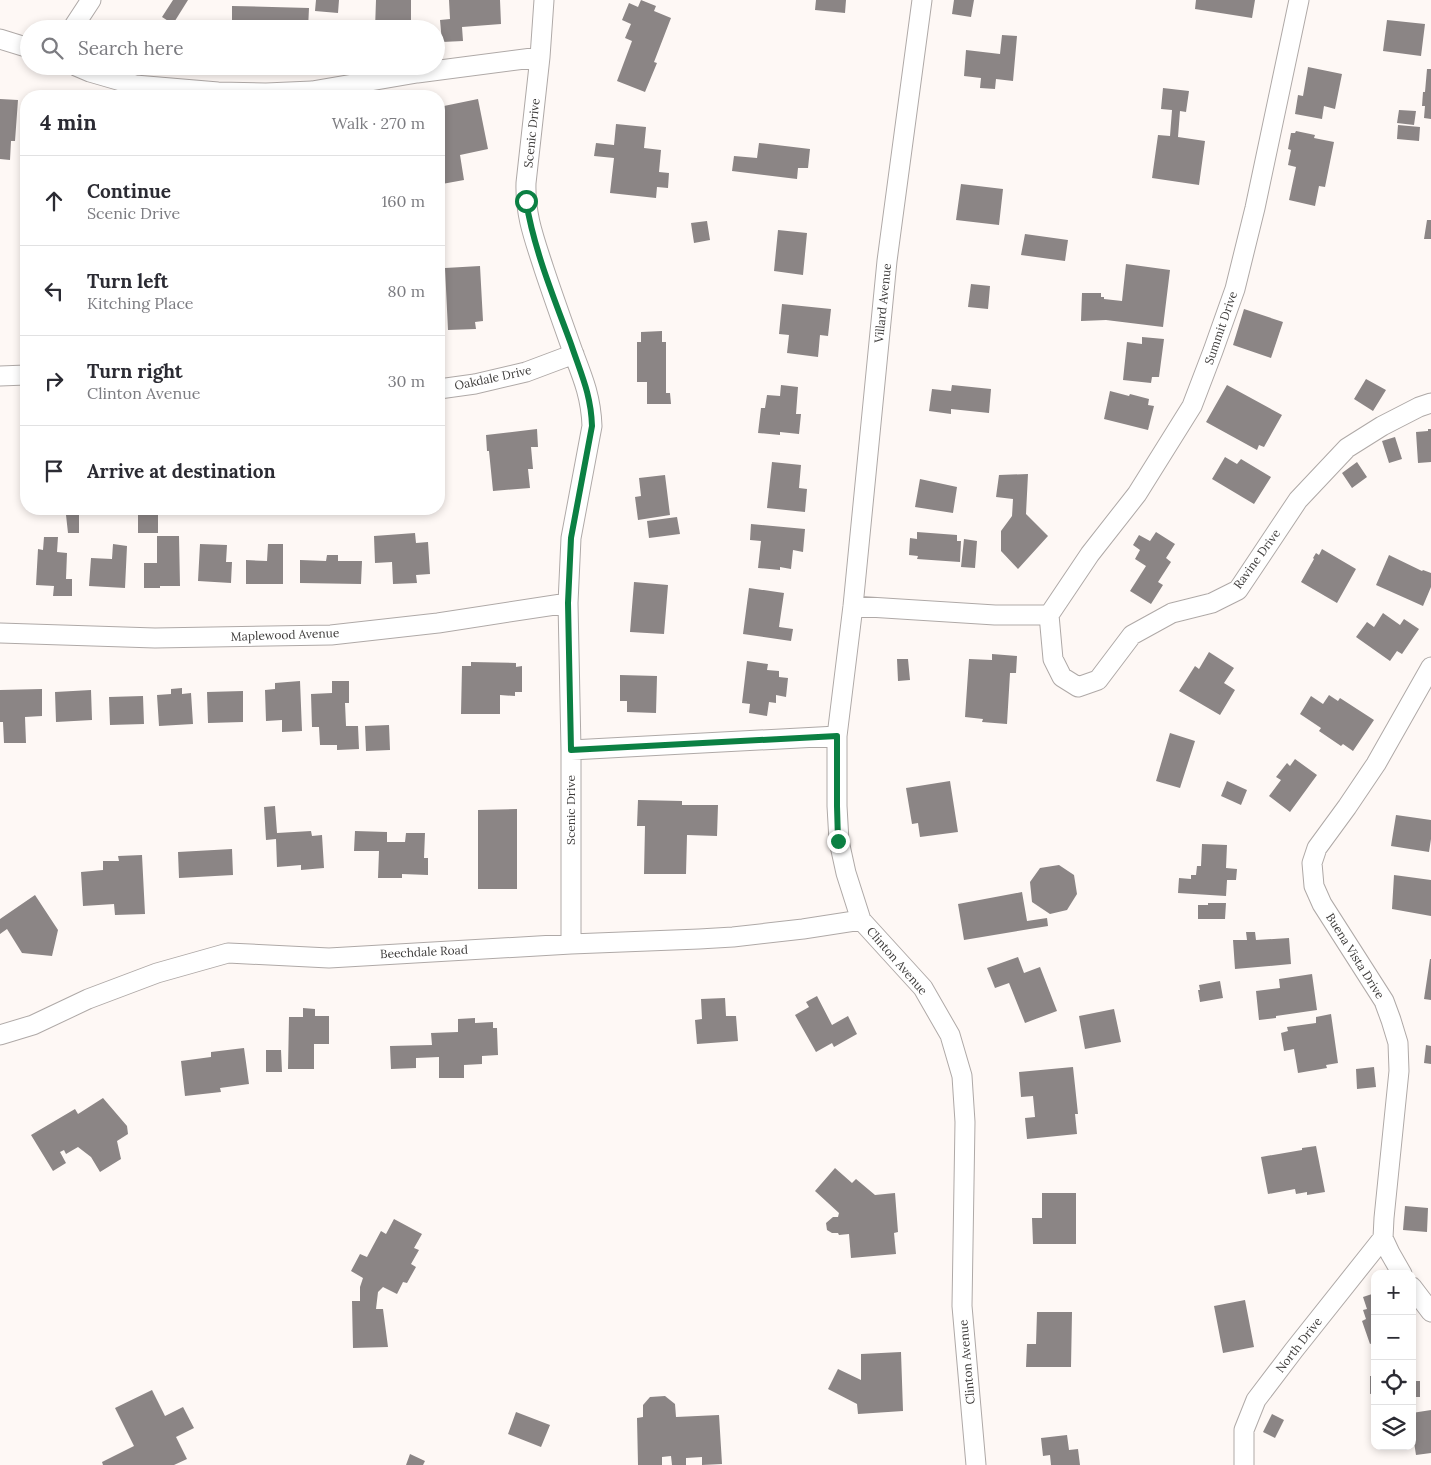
<!DOCTYPE html>
<html lang="en">
<head>
<meta charset="utf-8">
<style>
  :root { --surface:#fff; --page:#f2f2f3; --text:#2b2b33; --muted:#7c7c81; --line:#e1e1e2 }
  body { margin:0; font-family:Lora,serif; background:var(--page); color:var(--text) }
  .controls { position:absolute; right:15px; bottom:15px; display:grid; overflow:hidden; border-radius:10px; box-shadow:0 2px 8px #0003 }
  .controls button { width:45px; height:45px; display:grid; place-items:center; padding:0; border:0; border-bottom:1px solid var(--line); background:var(--surface); color:var(--text); font:25px sans-serif }
  .stop { position:absolute; width:15px; height:15px; margin:-11px; border:4px solid #0b8043; border-radius:50%; background:#fff }
  .stop.end { background:#0b8043; border-color:#fff; box-shadow:0 1px 5px #0008 }
  .list { margin:0; padding:0; list-style:none }
  h2 { display:flex; justify-content:space-between; align-items:center; height:65px; margin:0; padding:0 20px; font-size:21px }
  h2 small { font-size:16px; font-weight:400; color:var(--muted) }
  .list li { display:grid; grid-template-columns:32px 1fr auto; gap:15px; align-items:center; box-sizing:border-box; height:90px; padding:0 20px; border-top:1px solid var(--line) }
  .list b { display:block; font-size:19px; white-space:nowrap }
  .list p { margin:0; font-size:16px; white-space:nowrap; color:var(--muted) }
  .list em { font-size:16px; font-style:normal; color:var(--muted) }
  .icon { flex:none; width:28px; height:28px; fill:none; stroke:currentColor; stroke-width:2; stroke-linecap:round; stroke-linejoin:round }
  .map { position:relative; flex:none; width:1431px; height:1465px; overflow:hidden }
  .search { position:absolute; background:var(--surface); box-shadow:0 2px 8px #0003; left:20px; top:20px; width:425px; height:55px; display:flex; align-items:center; gap:12px; box-sizing:border-box; padding:0 18px; border-radius:28px; color:var(--muted); font-size:19px }
  .panel { position:absolute; background:var(--surface); box-shadow:0 2px 8px #0003; left:20px; top:90px; width:425px; height:425px; border-radius:20px }
  .map>svg:first-child { display:block }
  .building { fill:#8b8585 }
  .lines { fill:none; stroke-linecap:round; stroke-linejoin:round }
  .minor-casing { stroke:#afa9a7; stroke-width:21 }
  .minor { stroke:#fff; stroke-width:19 }
  .route { stroke:#0b8043; stroke-width:6 }
  .labels { text-anchor:middle; stroke-width:4.5; stroke-linejoin:round; paint-order:stroke }
  .street-label { font-size:12px; fill:#3e3c3b; stroke:#fff }
</style>
</head>
<body>
<div class="map">
<svg width="1431" height="1465" viewBox="0 0 1431 1465">
  <rect width="100%" height="100%" fill="#fef8f5"/>
  <!-- building -->
  <path class="building" d="M 173,0 L 188,0 L 173,24 L 162,17 Z
    M 316,0 L 339,0 L 338,13 L 315,11 Z
    M 376,0 L 411,0 L 411,29 L 375,29 Z
    M 449,0 L 500,0 L 501,24 L 462,27 L 463,41 L 442,42 L 440,20 L 450,19 Z
    M 641,0 L 656,6 L 654,11 L 671,18 L 654,62 L 657,63 L 645,92 L 617,81 L 632,41 L 625,38 L 631,24 L 622,20 L 629,3 L 638,7 Z
    M 816,0 L 846,0 L 845,13 L 815,10 Z
    M 954,0 L 974,0 L 971,17 L 952,14 Z
    M 1196,0 L 1255,0 L 1252,18 L 1195,9 Z
    M 232,6 L 309,8 L 308,29 L 232,29 Z
    M 1387,20 L 1425,24 L 1421,56 L 1383,51 Z
    M 1002,35 L 1017,36 L 1013,81 L 996,79 L 995,89 L 980,88 L 981,78 L 964,76 L 966,50 L 1000,54 Z
    M 1308,67 L 1342,74 L 1335,109 L 1324,106 L 1322,119 L 1295,114 L 1298,95 L 1303,96 Z
    M 1427,69 L 1431,69 L 1431,119 L 1424,118 L 1425,106 L 1422,106 L 1423,92 L 1425,92 Z
    M 1163,88 L 1189,91 L 1186,112 L 1180,111 L 1178,137 L 1205,141 L 1199,185 L 1152,178 L 1158,135 L 1170,136 L 1172,110 L 1161,109 Z
    M 0,99 L 18,100 L 15,141 L 11,141 L 10,160 L 0,159 Z
    M 478,99 L 488,149 L 460,155 L 464,180 L 442,184 L 439,166 L 439,107 Z
    M 1399,110 L 1416,111 L 1414,125 L 1397,123 Z
    M 616,124 L 646,127 L 644,148 L 661,150 L 659,172 L 669,173 L 668,188 L 657,187 L 656,198 L 610,193 L 614,158 L 594,156 L 596,143 L 614,145 Z
    M 1398,125 L 1420,127 L 1419,141 L 1397,139 Z
    M 1296,131 L 1315,135 L 1314,138 L 1334,142 L 1325,187 L 1319,186 L 1315,206 L 1289,200 L 1296,167 L 1288,165 L 1291,150 L 1288,149 L 1291,133 L 1295,133 Z
    M 759,143 L 810,149 L 808,168 L 798,168 L 797,179 L 732,171 L 734,156 L 757,158 Z
    M 961,184 L 1003,189 L 999,225 L 956,220 Z
    M 1427,220 L 1431,220 L 1431,239 L 1424,239 Z
    M 707,221 L 710,240 L 694,243 L 691,223 Z
    M 778,230 L 807,233 L 803,275 L 774,271 Z
    M 1025,234 L 1068,240 L 1065,261 L 1021,255 Z
    M 1126,264 L 1170,270 L 1163,327 L 1106,320 L 1081,321 L 1082,293 L 1101,293 L 1101,297 L 1104,297 L 1104,299 L 1122,301 Z
    M 480,266 L 483,321 L 475,322 L 476,329 L 448,330 L 445,268 Z
    M 22,281 L 26,281 L 26,312 L 22,312 Z
    M 971,284 L 990,286 L 988,309 L 968,307 Z
    M 782,304 L 831,309 L 828,336 L 820,335 L 818,357 L 787,353 L 789,335 L 779,334 Z
    M 1244,309 L 1283,322 L 1271,358 L 1233,345 Z
    M 662,331 L 662,342 L 666,342 L 666,393 L 670,393 L 671,404 L 647,404 L 647,382 L 637,382 L 637,342 L 641,342 L 641,332 Z
    M 1142,337 L 1164,339 L 1159,377 L 1152,377 L 1151,383 L 1123,380 L 1127,342 L 1142,344 Z
    M 1366,379 L 1386,390 L 1373,411 L 1354,399 Z
    M 781,385 L 798,387 L 796,414 L 801,414 L 799,434 L 780,432 L 780,435 L 758,433 L 761,408 L 765,408 L 767,395 L 780,396 Z
    M 952,385 L 991,389 L 989,413 L 951,409 L 951,414 L 929,411 L 932,389 L 951,391 Z
    M 1227,385 L 1282,415 L 1264,447 L 1259,445 L 1257,450 L 1206,422 Z
    M 1110,391 L 1129,396 L 1130,394 L 1149,399 L 1148,405 L 1154,406 L 1148,430 L 1104,419 Z
    M 537,429 L 538,447 L 531,447 L 533,469 L 528,469 L 530,488 L 493,491 L 489,451 L 487,451 L 486,435 Z
    M 1428,429 L 1431,429 L 1431,462 L 1418,463 L 1416,432 L 1428,431 Z
    M 1395,437 L 1402,459 L 1389,463 L 1382,441 Z
    M 1225,457 L 1237,464 L 1241,459 L 1271,477 L 1254,504 L 1212,479 Z
    M 772,462 L 801,465 L 799,488 L 807,489 L 805,512 L 767,508 Z
    M 1357,462 L 1367,477 L 1352,488 L 1342,473 Z
    M 1028,474 L 1026,514 L 1048,536 L 1018,569 L 1001,551 L 1001,531 L 1012,516 L 1013,499 L 996,497 L 999,475 Z
    M 665,475 L 670,515 L 638,520 L 635,497 L 641,496 L 639,478 Z
    M 920,479 L 957,487 L 953,513 L 915,507 Z
    M 138,509 L 158,509 L 158,533 L 138,533 Z
    M 66,515 L 79,515 L 79,533 L 68,533 Z
    M 677,517 L 680,534 L 649,538 L 647,521 Z
    M 751,524 L 805,529 L 803,552 L 793,550 L 791,569 L 780,567 L 780,570 L 758,568 L 761,541 L 750,540 Z
    M 917,532 L 957,535 L 957,541 L 961,541 L 960,562 L 917,559 L 918,556 L 909,555 L 910,538 L 917,539 Z
    M 1156,532 L 1175,544 L 1166,558 L 1171,562 L 1158,582 L 1163,585 L 1151,604 L 1130,591 L 1146,566 L 1135,559 L 1140,550 L 1133,545 L 1139,535 L 1150,541 Z
    M 415,533 L 416,543 L 428,542 L 430,574 L 416,575 L 417,583 L 393,584 L 392,562 L 375,563 L 374,536 Z
    M 157,536 L 179,536 L 180,586 L 160,586 L 160,588 L 144,588 L 144,563 L 157,563 Z
    M 44,537 L 58,537 L 57,552 L 67,553 L 66,579 L 72,579 L 72,596 L 53,596 L 54,586 L 36,585 L 38,549 L 43,550 Z
    M 964,539 L 977,541 L 975,568 L 961,567 Z
    M 113,544 L 127,546 L 125,588 L 89,586 L 91,558 L 112,559 Z
    M 200,544 L 227,545 L 226,562 L 232,562 L 231,583 L 198,581 Z
    M 268,544 L 283,544 L 283,584 L 246,584 L 246,560 L 267,561 Z
    M 1322,549 L 1356,569 L 1337,603 L 1301,582 L 1314,559 L 1313,558 L 1316,553 L 1319,555 Z
    M 327,555 L 338,555 L 338,561 L 362,561 L 361,584 L 300,583 L 300,560 L 326,561 Z
    M 1389,555 L 1422,571 L 1423,570 L 1431,573 L 1431,587 L 1423,606 L 1376,585 Z
    M 634,582 L 668,585 L 664,634 L 630,632 Z
    M 749,588 L 784,593 L 779,627 L 793,629 L 791,641 L 743,634 Z
    M 1383,613 L 1400,625 L 1404,619 L 1419,629 L 1402,654 L 1397,651 L 1390,661 L 1356,637 L 1367,622 L 1374,627 Z
    M 1209,652 L 1234,668 L 1224,683 L 1235,690 L 1220,715 L 1179,691 L 1195,666 L 1199,669 Z
    M 992,654 L 1017,656 L 1016,673 L 1010,673 L 1007,724 L 982,722 L 983,719 L 965,717 L 969,659 L 992,660 Z
    M 897,659 L 908,659 L 910,680 L 898,681 Z
    M 747,661 L 768,664 L 767,670 L 779,671 L 779,677 L 788,678 L 786,697 L 776,695 L 776,703 L 769,702 L 767,716 L 749,713 L 750,704 L 742,703 Z
    M 471,662 L 516,663 L 516,667 L 522,666 L 522,692 L 515,692 L 515,696 L 500,695 L 500,714 L 461,714 L 462,666 L 471,666 Z
    M 620,675 L 657,676 L 656,713 L 627,712 L 627,701 L 620,701 Z
    M 300,681 L 302,731 L 282,732 L 282,720 L 266,721 L 265,690 L 275,689 L 275,683 Z
    M 332,681 L 349,681 L 349,703 L 345,703 L 346,726 L 358,726 L 359,749 L 337,750 L 337,745 L 320,745 L 319,727 L 312,727 L 311,694 L 332,693 Z
    M 182,688 L 182,694 L 191,693 L 193,724 L 159,726 L 157,695 L 171,694 L 171,689 Z
    M 42,689 L 42,716 L 25,717 L 26,743 L 4,743 L 3,722 L 0,722 L 0,690 Z
    M 91,690 L 92,720 L 56,722 L 55,692 Z
    M 243,691 L 243,722 L 208,723 L 207,692 Z
    M 1329,695 L 1338,701 L 1340,698 L 1374,720 L 1353,751 L 1343,744 L 1341,746 L 1319,731 L 1321,728 L 1300,714 L 1311,696 L 1323,704 Z
    M 143,696 L 144,724 L 110,725 L 109,697 Z
    M 389,725 L 390,750 L 366,751 L 365,726 Z
    M 1170,733 L 1195,741 L 1180,788 L 1156,781 Z
    M 1295,759 L 1317,775 L 1290,812 L 1269,796 L 1281,780 L 1276,777 L 1287,763 L 1290,766 Z
    M 950,781 L 958,832 L 920,837 L 918,823 L 912,824 L 906,788 Z
    M 1227,781 L 1247,790 L 1241,805 L 1221,796 Z
    M 638,800 L 682,801 L 682,805 L 718,805 L 717,836 L 687,835 L 686,874 L 644,874 L 645,826 L 637,826 Z
    M 275,806 L 277,833 L 311,831 L 312,836 L 322,835 L 324,868 L 301,870 L 301,865 L 277,867 L 276,839 L 266,840 L 264,807 Z
    M 517,809 L 517,889 L 478,889 L 478,810 Z
    M 1396,815 L 1431,820 L 1431,839 L 1429,852 L 1391,846 Z
    M 355,831 L 387,832 L 387,842 L 405,842 L 406,833 L 425,833 L 424,858 L 428,858 L 428,875 L 402,874 L 402,878 L 378,878 L 379,851 L 354,851 Z
    M 1202,844 L 1227,845 L 1226,868 L 1237,869 L 1236,880 L 1227,880 L 1226,896 L 1178,893 L 1179,878 L 1191,879 L 1191,875 L 1196,875 L 1197,866 L 1201,866 Z
    M 232,849 L 233,875 L 179,878 L 178,852 Z
    M 142,855 L 145,914 L 115,915 L 114,904 L 83,906 L 81,872 L 103,870 L 103,861 L 119,861 L 118,856 Z
    M 1059,865 L 1074,875 L 1077,894 L 1067,910 L 1050,914 L 1032,902 L 1030,882 L 1040,868 Z
    M 1394,875 L 1431,880 L 1431,916 L 1392,909 Z
    M 1022,892 L 1027,921 L 1047,918 L 1048,926 L 964,940 L 958,904 Z
    M 35,895 L 58,930 L 52,956 L 22,953 L 7,929 L 0,934 L 0,919 Z
    M 1208,903 L 1226,903 L 1225,919 L 1198,919 L 1198,905 L 1208,905 Z
    M 1246,932 L 1255,932 L 1256,940 L 1289,938 L 1291,964 L 1235,969 L 1233,940 L 1247,940 Z
    M 1018,957 L 1024,973 L 1040,967 L 1057,1011 L 1025,1023 L 1009,983 L 995,988 L 987,968 Z
    M 1430,959 L 1431,959 L 1431,1000 L 1424,999 Z
    M 1312,974 L 1317,1010 L 1276,1016 L 1276,1018 L 1259,1020 L 1256,991 L 1280,988 L 1279,979 Z
    M 1220,981 L 1223,998 L 1200,1002 L 1198,990 L 1200,990 L 1199,985 Z
    M 817,996 L 832,1025 L 848,1016 L 857,1034 L 834,1047 L 832,1043 L 816,1052 L 795,1015 L 809,1007 L 806,1002 Z
    M 725,998 L 726,1016 L 736,1016 L 738,1041 L 697,1044 L 695,1020 L 702,1019 L 701,999 Z
    M 303,1008 L 315,1009 L 315,1016 L 329,1016 L 329,1044 L 314,1044 L 314,1069 L 288,1069 L 289,1017 L 303,1017 Z
    M 1114,1009 L 1121,1042 L 1085,1049 L 1079,1016 Z
    M 1331,1014 L 1338,1063 L 1326,1065 L 1327,1068 L 1298,1073 L 1294,1049 L 1284,1051 L 1281,1033 L 1288,1031 L 1287,1027 L 1316,1023 L 1316,1017 Z
    M 475,1018 L 475,1023 L 493,1022 L 493,1028 L 497,1028 L 498,1055 L 482,1056 L 482,1064 L 464,1065 L 464,1078 L 439,1078 L 439,1057 L 416,1058 L 416,1068 L 391,1069 L 390,1046 L 432,1045 L 431,1033 L 458,1032 L 458,1019 Z
    M 1426,1045 L 1431,1046 L 1431,1064 L 1424,1063 Z
    M 244,1048 L 249,1084 L 220,1088 L 221,1092 L 185,1096 L 181,1061 L 211,1057 L 211,1052 Z
    M 266,1050 L 281,1050 L 282,1072 L 266,1072 Z
    M 1073,1067 L 1078,1114 L 1075,1114 L 1077,1134 L 1027,1139 L 1025,1118 L 1035,1117 L 1033,1096 L 1021,1097 L 1019,1072 Z
    M 1374,1067 L 1376,1087 L 1357,1089 L 1356,1069 Z
    M 103,1098 L 127,1126 L 128,1134 L 117,1141 L 121,1159 L 100,1172 L 91,1157 L 78,1147 L 66,1154 L 64,1150 L 60,1152 L 66,1163 L 53,1171 L 31,1135 L 75,1109 L 78,1114 Z
    M 1316,1146 L 1325,1192 L 1307,1195 L 1307,1192 L 1296,1194 L 1295,1189 L 1268,1194 L 1261,1157 L 1302,1150 L 1302,1148 Z
    M 835,1168 L 852,1183 L 856,1179 L 875,1195 L 895,1193 L 898,1232 L 894,1233 L 896,1254 L 851,1258 L 849,1234 L 839,1235 L 838,1233 L 832,1233 L 827,1230 L 826,1223 L 833,1217 L 838,1217 L 839,1213 L 815,1191 Z
    M 1042,1193 L 1076,1193 L 1076,1244 L 1033,1244 L 1032,1218 L 1042,1218 Z
    M 1405,1206 L 1428,1208 L 1427,1232 L 1403,1230 Z
    M 394,1219 L 422,1234 L 414,1248 L 419,1250 L 411,1264 L 416,1267 L 407,1283 L 403,1282 L 397,1294 L 383,1287 L 378,1292 L 376,1309 L 383,1309 L 388,1347 L 353,1348 L 352,1301 L 360,1301 L 360,1287 L 363,1278 L 351,1271 L 360,1254 L 367,1257 L 381,1231 L 386,1234 Z
    M 1375,1293 L 1375,1342 L 1370,1344 L 1362,1321 L 1366,1319 L 1363,1310 L 1367,1309 L 1363,1297 Z
    M 1245,1300 L 1254,1347 L 1223,1353 L 1214,1306 Z
    M 1037,1312 L 1072,1312 L 1071,1367 L 1026,1367 L 1027,1344 L 1036,1344 Z
    M 901,1352 L 903,1411 L 858,1414 L 857,1404 L 828,1389 L 838,1369 L 861,1380 L 861,1354 Z
    M 1412,1370 L 1414,1370 L 1414,1381 L 1420,1381 L 1420,1397 L 1412,1397 Z
    M 1370,1376 L 1375,1376 L 1375,1393 L 1370,1394 Z
    M 152,1390 L 165,1416 L 183,1407 L 194,1428 L 176,1437 L 187,1459 L 174,1465 L 103,1465 L 102,1462 L 134,1446 L 115,1408 Z
    M 665,1396 L 675,1404 L 676,1417 L 719,1415 L 722,1464 L 702,1465 L 702,1457 L 686,1458 L 686,1465 L 672,1465 L 671,1456 L 662,1457 L 662,1465 L 638,1465 L 637,1418 L 643,1417 L 643,1405 L 650,1397 Z
    M 1431,1410 L 1431,1453 L 1416,1455 L 1414,1442 L 1412,1442 L 1412,1413 Z
    M 516,1412 L 550,1425 L 541,1447 L 508,1434 Z
    M 1272,1414 L 1284,1420 L 1275,1438 L 1263,1432 Z
    M 1067,1435 L 1069,1450 L 1078,1449 L 1080,1465 L 1051,1465 L 1050,1455 L 1043,1456 L 1041,1438 Z
    M 410,1454 L 425,1461 L 423,1465 L 406,1465 Z"/>
  <g class="lines">
    <!-- minor casing -->
    <g class="minor-casing">
      <path id="minor" d="M 544,0 L 540,57 L 526,183 C 525,215 534,238 544,269 C 553,296 563,324 573,352 C 583,378 591,397 592,426 L 571,538 L 568,603 L 571,750 L 571,944
        M 922,0 L 887,261 L 853,606 L 837,736 L 837,806 L 839,841 L 846,873 L 861,920 L 923,988 L 950,1035 L 962,1076 L 965,1122 L 962,1306 L 976,1465
        M 72,29 L 91,0
        M 0,39 L 29,48
        M 76,66 L 90,72 L 135,85 L 218,92 L 266,93 L 312,91 L 417,73 L 540,57
        M 0,376 L 26,375
        M 439,389 L 475,384 L 526,372 L 574,354
        M 853,606 L 995,615 L 1049,615
        M 1049,615 L 1090,554 L 1137,494 L 1192,406 L 1213,351 L 1235,289 L 1255,208 L 1299,0
        M 1049,615 L 1053,659 L 1062,677 L 1078,687 L 1098,680 L 1132,635 L 1172,613 L 1212,603 L 1238,590 L 1298,500 L 1347,448 L 1382,426 L 1419,407 L 1431,403
        M 0,633 L 155,638 L 331,635 L 438,623 L 568,603
        M 571,750 L 837,736
        M 0,1035 L 33,1025 L 88,999 L 157,973 L 228,953 L 329,958 L 571,944 L 699,939 L 733,937 L 803,929 L 861,920
        M 1402,1274 L 1390,1253 L 1383,1238 L 1384,1218 L 1399,1071 L 1398,1043 L 1391,1020 L 1384,1001 L 1322,904 L 1314,886 L 1312,863 L 1317,848 L 1347,807 L 1376,764 L 1431,667
        M 1412,1287 L 1431,1312
        M 1244,1465 L 1244,1430 L 1256,1400 L 1294,1350 L 1383,1238"/>
    </g>
    <!-- minor -->
    <use href="#minor" class="minor"/>
  </g>
  <g class="lines">
    <!-- route -->
    <path class="route" d="M 526,201 C 534,250 554,298 571,344 C 581,374 591,394 592,426 L 571,538 L 568,603 L 571,750 L 837,736 L 837,806 L 838,841"/>
  </g>
  <g class="labels">
    <!-- street labels -->
    <g class="street-label">
      <text transform="translate(532 133) rotate(-84)" y="4">Scenic Drive</text>
      <text transform="translate(883 303) rotate(-84)" y="4">Villard Avenue</text>
      <text transform="translate(1221 328) rotate(-71)" y="4">Summit Drive</text>
      <text transform="translate(493 378) rotate(-12)" y="4">Oakdale Drive</text>
      <text transform="translate(1257 559) rotate(-54)" y="4">Ravine Drive</text>
      <text transform="translate(285 635) rotate(-2)" y="4">Maplewood Avenue</text>
      <text transform="translate(571 810) rotate(-90)" y="4">Scenic Drive</text>
      <text transform="translate(424 952) rotate(-3)" y="4">Beechdale Road</text>
      <text transform="translate(1355 956) rotate(58)" y="4">Buena Vista Drive</text>
      <text transform="translate(897 961) rotate(49)" y="4">Clinton Avenue</text>
      <text transform="translate(1299 1345) rotate(-52)" y="4">North Drive</text>
      <text transform="translate(967 1362) rotate(-95)" y="4">Clinton Avenue</text>
    </g>
  </g>
</svg>
<div class="controls">
<button>+</button>
<button>−</button>
<button><svg class="icon" aria-label="locate" viewBox="0 0 24 24"><circle cx="12" cy="12" r="6"/><path d="M12 2v4M12 18v4M2 12h4M18 12h4"/></svg></button>
<button><svg class="icon" aria-label="layers" viewBox="0 0 24 24"><path d="M12 4l9 5-9 5-9-5zM3 14l9 5 9-5"/></svg></button>
</div>
<div class="stop" style="left:526px;top:201px"></div>
<div class="stop end" style="left:838px;top:841px"></div>
<div class="search"><svg class="icon" aria-label="search" viewBox="0 0 24 24"><circle cx="10" cy="10" r="6"/><path d="M15 15l6 6"/></svg>Search here</div>
<section class="panel">
<h2>4 min<small>Walk · 270 m</small></h2>
<ul class="list">
<li><svg class="icon" aria-label="ahead" viewBox="0 0 24 24"><path d="M12 20V5M6 11l6-6 6 6"/></svg><div><b>Continue</b><p>Scenic Drive</p></div><em>160 m</em></li>
<li><svg class="icon" aria-label="left" viewBox="0 0 24 24"><path d="M17 20v-9H6M10 6l-5 5 5 5"/></svg><div><b>Turn left</b><p>Kitching Place</p></div><em>80 m</em></li>
<li><svg class="icon" aria-label="right" viewBox="0 0 24 24"><path d="M7 20v-9h11M14 6l5 5-5 5"/></svg><div><b>Turn right</b><p>Clinton Avenue</p></div><em>30 m</em></li>
<li><svg class="icon" aria-label="arrive" viewBox="0 0 24 24"><path d="M6 21V4h12l-3 4 3 4H6"/></svg><div><b>Arrive at destination</b></div></li>
</ul>
</section>
</div>
</body>
</html>
